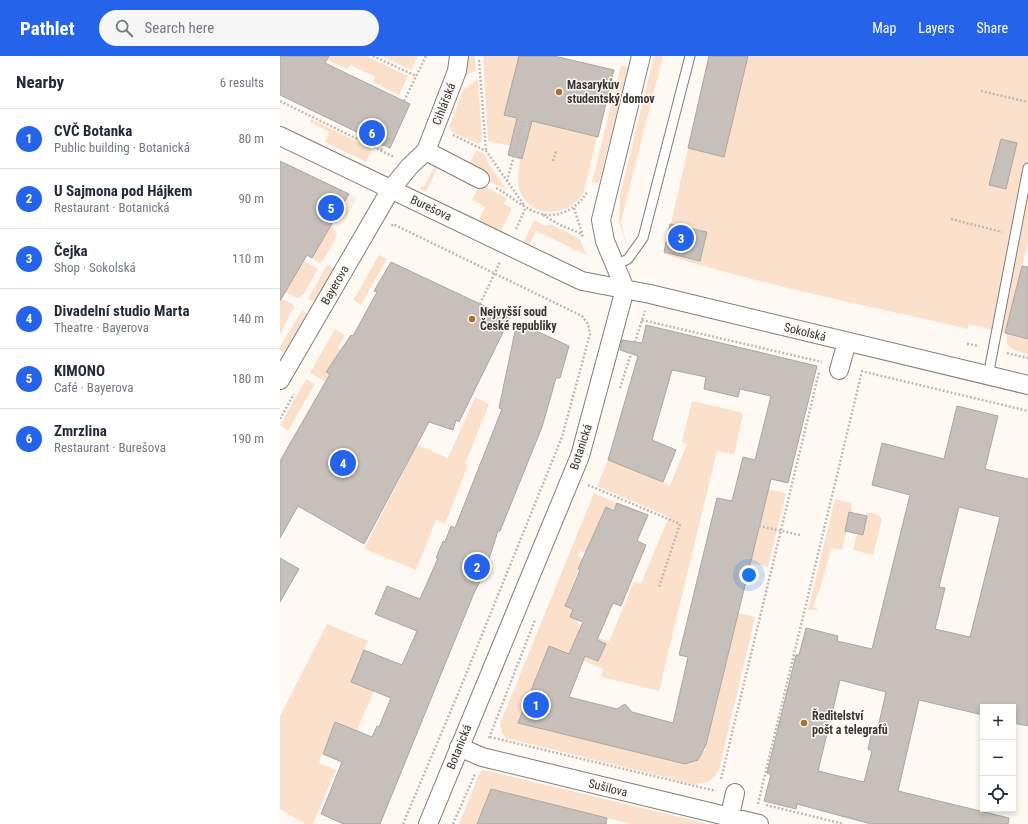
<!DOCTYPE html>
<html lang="en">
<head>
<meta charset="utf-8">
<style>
  :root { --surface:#fff; --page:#f6f6f7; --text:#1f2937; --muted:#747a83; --line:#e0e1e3; --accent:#2563eb }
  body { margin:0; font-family:"Roboto Condensed",sans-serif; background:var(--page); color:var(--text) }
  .controls { position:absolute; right:12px; bottom:12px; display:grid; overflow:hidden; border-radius:0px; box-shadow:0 2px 6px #0003 }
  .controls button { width:36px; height:36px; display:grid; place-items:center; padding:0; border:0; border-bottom:1px solid var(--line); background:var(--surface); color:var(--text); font:20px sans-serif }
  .you { position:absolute; left:469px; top:519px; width:14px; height:14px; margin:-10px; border:3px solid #fff; border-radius:50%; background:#1a73e8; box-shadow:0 0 0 6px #1a73e833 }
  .badge { display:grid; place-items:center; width:26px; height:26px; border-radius:50%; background:var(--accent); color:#fff; font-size:13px; font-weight:700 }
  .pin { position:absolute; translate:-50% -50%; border:2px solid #fff; box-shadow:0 1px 4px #0006 }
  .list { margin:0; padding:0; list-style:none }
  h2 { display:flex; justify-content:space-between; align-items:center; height:52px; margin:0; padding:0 16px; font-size:17px }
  h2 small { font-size:13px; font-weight:400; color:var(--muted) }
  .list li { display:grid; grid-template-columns:26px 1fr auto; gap:12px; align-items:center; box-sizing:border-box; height:60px; padding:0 16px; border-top:1px solid var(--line) }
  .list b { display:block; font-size:15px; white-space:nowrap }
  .list p { margin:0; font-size:13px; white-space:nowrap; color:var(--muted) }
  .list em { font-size:13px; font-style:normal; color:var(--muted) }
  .icon { flex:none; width:22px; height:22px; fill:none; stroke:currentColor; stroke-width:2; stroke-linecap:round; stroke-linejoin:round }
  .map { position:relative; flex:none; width:748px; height:768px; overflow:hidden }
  header { display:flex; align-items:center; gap:24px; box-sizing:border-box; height:56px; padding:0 20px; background:var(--accent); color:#fff }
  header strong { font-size:19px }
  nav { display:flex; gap:22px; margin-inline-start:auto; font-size:14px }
  .search { width:280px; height:36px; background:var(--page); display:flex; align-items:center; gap:10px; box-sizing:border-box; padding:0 14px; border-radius:22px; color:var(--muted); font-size:15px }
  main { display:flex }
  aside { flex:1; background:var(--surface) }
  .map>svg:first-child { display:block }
  .built { fill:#f9ece1 }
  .green { fill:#fbe1cb }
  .building { fill:#c6bfba; stroke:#aca6a0; fill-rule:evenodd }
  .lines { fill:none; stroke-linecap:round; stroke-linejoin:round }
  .service-casing { stroke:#837d78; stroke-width:11 }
  .minor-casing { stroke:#837d78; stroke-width:20 }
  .path { stroke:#bebab5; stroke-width:2.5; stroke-dasharray:2 2; stroke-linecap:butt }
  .service { stroke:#fff; stroke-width:9 }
  .minor { stroke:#fff; stroke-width:18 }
  .poi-dot { fill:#ac7033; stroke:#fff9f4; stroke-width:1.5 }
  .labels { text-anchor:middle; stroke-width:3; stroke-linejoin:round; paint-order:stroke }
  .poi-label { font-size:12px; font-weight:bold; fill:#383633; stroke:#fff9f4; text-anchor:start }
  .street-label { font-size:12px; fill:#383633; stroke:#fff9f4 }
</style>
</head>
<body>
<header>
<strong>Pathlet</strong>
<div class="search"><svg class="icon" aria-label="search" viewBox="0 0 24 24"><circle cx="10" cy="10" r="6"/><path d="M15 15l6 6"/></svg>Search here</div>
<nav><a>Map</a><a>Layers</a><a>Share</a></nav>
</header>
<main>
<aside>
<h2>Nearby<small>6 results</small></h2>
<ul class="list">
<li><span class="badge">1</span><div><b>CVČ Botanka</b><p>Public building · Botanická</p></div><em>80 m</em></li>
<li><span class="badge">2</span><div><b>U Sajmona pod Hájkem</b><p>Restaurant · Botanická</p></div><em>90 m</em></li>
<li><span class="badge">3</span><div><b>Čejka</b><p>Shop · Sokolská</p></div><em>110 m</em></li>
<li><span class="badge">4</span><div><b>Divadelní studio Marta</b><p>Theatre · Bayerova</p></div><em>140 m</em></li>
<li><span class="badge">5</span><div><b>KIMONO</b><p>Café · Bayerova</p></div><em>180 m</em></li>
<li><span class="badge">6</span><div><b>Zmrzlina</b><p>Restaurant · Burešova</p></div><em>190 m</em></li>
</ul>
</aside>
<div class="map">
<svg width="748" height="768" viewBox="0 0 748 768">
  <rect width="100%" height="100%" fill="#fff9f4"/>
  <!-- built -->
  <path class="built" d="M 69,138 L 77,142 L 65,164 L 56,159 Z"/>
  <!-- green -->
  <path class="green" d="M 49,0 L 86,0 L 128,20 L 119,39 L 93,26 L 95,21 L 70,9 L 67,13 L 48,4 Z
    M 101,0 L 138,0 L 131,14 Z
    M 184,0 L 195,0 L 196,14 L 182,23 Z
    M 203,0 L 239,0 L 224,58 L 237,62 L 231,90 L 208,85 Z
    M 374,0 L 383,0 L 341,166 L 347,191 L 339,165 L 340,139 Z
    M 429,0 L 748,0 L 748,187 L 725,277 L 689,268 L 688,273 C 586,249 483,230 384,198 Z
    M 341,9 L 348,11 L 319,127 L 312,126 Z
    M 198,23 L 202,84 L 199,88 L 173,77 L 169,71 L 183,34 Z
    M 31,63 L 92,93 L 86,106 L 45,86 L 49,76 L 30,66 Z
    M 252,65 L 317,81 L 304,136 C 287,166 241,161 238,126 C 237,106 247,84 252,65 Z
    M 196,94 L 204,98 L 210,110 L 227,134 L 202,122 L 189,109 Z
    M 155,109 L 159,109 L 146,136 L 140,133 L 142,130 L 144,131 Z
    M 200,128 L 227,142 L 224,148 L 232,152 L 221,175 L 199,164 L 205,151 L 192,144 Z
    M 254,164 L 265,170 L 270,168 L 300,183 L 306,199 L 256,175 L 249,190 L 243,187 Z
    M 51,169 L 57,177 C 54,188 47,199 40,207 L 32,202 Z
    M 99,199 L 107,203 L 81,249 L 75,245 L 74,243 Z
    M 24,205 L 38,213 L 24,238 L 18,242 L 5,236 Z
    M 47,209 L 54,213 L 35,246 L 28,243 Z
    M 2,243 L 11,247 L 14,251 L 0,278 L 0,245 Z
    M 22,254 L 28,258 L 5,297 L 0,294 L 0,291 Z
    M 55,273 L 65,279 L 58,292 L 61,294 L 46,316 L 50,318 L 46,326 L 30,317 Z
    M 727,278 L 748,283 L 748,298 C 735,295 724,294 727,278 Z
    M 26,323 L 35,328 L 8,375 L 0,369 Z
    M 195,341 L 209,348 L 185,408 L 188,410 L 165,468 L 156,464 L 136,514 L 84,493 L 137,389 L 168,402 Z
    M 412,345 L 461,356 L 463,359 L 454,399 L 437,395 L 379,635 L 321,621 L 323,613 L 269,590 L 238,667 L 405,708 L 406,706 L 417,704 L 423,695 L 425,695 L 458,557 L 475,561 L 439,714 C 433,723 429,728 418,727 L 417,729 L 226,682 L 222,677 L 220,668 L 314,437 L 337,447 L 334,455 L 326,451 L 305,497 L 300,495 L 298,500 L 303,503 L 285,549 L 293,553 L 299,564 L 297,567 L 300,569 L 299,573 L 329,586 L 354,526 L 361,527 L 389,461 L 317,430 L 328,404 L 390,429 L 407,388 L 402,386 Z
    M 488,433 L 506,437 L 488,511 L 470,507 Z
    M 555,443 L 571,447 L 572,453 L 562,494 L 551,492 L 541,530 L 533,550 L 538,554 L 528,554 Z
    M 586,456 L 599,459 L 602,464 L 593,499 L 573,494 L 577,478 L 583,479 L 587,460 Z
    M 47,568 L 88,585 L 71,626 L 94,635 L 77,675 L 55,666 L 39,707 L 56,714 L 33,768 L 25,768 L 0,753 L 0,660 Z
    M 204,714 L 425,767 L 425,768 L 351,768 L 211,734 L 197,768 L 179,768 L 200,716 Z"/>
  <!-- building -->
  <path class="building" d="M 0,0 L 49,0 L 45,7 L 130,48 L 110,92 L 0,39 Z
    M 239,0 L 274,0 L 334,14 L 318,81 L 252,65 L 242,103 L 228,99 L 237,62 L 224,59 Z
    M 429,0 L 468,0 L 444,101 L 408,92 Z
    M 721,83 L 737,87 L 726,133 L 709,129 Z
    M 0,105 L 69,138 L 32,202 L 27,199 L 0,245 Z
    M 390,168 L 427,176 L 420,205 L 384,196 Z
    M 111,206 L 230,262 L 179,366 L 176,364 L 173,374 L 149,366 L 84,488 L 18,450 L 0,482 L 0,405 L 50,318 L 46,316 L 71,279 L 73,280 L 97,236 L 94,235 Z
    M 742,210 L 748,211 L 748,283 L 725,277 Z
    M 237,266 L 289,290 L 280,322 L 276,322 L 262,371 L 220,475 L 218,475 L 204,518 L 194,537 L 100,768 L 64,768 L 41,758 L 62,706 L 43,698 L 55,666 L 92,681 L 97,670 L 99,671 L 111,642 L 71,626 L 84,594 L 122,609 L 137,575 L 95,558 L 107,530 L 140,543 L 158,502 L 156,502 L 163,485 L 165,486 L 171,470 L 175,472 L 222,353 L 219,352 Z
    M 366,269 L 537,310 L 508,427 L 491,423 L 426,689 L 418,704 L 405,708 L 238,667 L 269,590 L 289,598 L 303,566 L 290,561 L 293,553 L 285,550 L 300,514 L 298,513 L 326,451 L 334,455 L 337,447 L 368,459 L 357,485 L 366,489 L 341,550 L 333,547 L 317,584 L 326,588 L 318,605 L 305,600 L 289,641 L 337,653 L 345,648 L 352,656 L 393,667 L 408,601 L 399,599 L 437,442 L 452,445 L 463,401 L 475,404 L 491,340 L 460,333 L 458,341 L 424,333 L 426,321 L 392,314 L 372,384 L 396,394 L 383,426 L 328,404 L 358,300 L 340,294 L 342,284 L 362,287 Z
    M 677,350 L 718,360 L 705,413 L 748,423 L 748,670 L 733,667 L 733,651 L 703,651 L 703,659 L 639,644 L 618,735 L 729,762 L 728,768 L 591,768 L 517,748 L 516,753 L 484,745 L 491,718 L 487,717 L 516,599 L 519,599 L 526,572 L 558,580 L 557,585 L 592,593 L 630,439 L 592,429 L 602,387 L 664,403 ZM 679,451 L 720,461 L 690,581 L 655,573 L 665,532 L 659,531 ZM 560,624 L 606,636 L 597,676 L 592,675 L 588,693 L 592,695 L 584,726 L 538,715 Z
    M 569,456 L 587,460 L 583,479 L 565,475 Z
    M 0,502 L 19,513 L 0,546 Z
    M 211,733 L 327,762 L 326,768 L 197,768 Z"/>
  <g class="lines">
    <!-- service casing -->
    <g class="service-casing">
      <path id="service" d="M 336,209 L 348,203 L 363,182 L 410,0
        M 708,320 L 748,112"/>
    </g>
    <!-- minor casing -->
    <g class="minor-casing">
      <path id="minor" d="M 0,80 L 302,225 L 370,238 L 748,329
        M 146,95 L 200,123
        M 559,314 L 567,286
        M 0,324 L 111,133 L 130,110 L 146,95 L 177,15 L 179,0
        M 179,691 L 202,701 L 479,768
        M 148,768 L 300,400 L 345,233 L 325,185 L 321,164 L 361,0
        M 448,768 L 455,737"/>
    </g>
    <!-- path -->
    <path class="path" d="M 93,0 L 136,20
      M 199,4 L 206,94
      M 701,35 L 748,46
      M 0,45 L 114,101
      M 124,45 L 146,0
      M 173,79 L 206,95 L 244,149
      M 101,94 L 103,88
      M 273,105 L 276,95
      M 227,125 L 244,63
      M 216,132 C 229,139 240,149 253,155 C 273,165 296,155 307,136
      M 294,152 L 302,177
      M 263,159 L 280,169 L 302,178 L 303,182
      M 671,163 L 722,176
      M 112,170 L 113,168 L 302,260 L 308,268 L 310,278 L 282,381 L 180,633 L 123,768
      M 236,173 L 246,151
      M 200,248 L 220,206
      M 362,264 L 542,306
      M 687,288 L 699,290
      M 727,297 L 748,302
      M 581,315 L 748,355
      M 340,332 L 365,255
      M 0,363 L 14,338
      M 308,429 L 400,468 L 379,531
      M 479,470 L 520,479
      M 210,681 L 436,735
      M 209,682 L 255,564
      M 441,723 L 539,316
      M 478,748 L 582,315
      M 486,749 L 564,768
      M 173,768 L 195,718"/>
    <!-- service -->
    <use href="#service" class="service"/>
    <!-- minor -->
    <use href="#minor" class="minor"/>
  </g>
  <!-- markers -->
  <g class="poi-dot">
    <circle cx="279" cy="36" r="4"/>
    <circle cx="192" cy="263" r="4"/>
    <circle cx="524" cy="667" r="4"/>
  </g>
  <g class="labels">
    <!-- poi labels -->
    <g class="poi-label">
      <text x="287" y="33">Masarykův<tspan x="287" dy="14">studentský domov</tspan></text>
      <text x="200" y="260">Nejvyšší soud<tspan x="200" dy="14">České republiky</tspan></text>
      <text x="532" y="664">Ředitelství<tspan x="532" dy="14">pošt a telegrafů</tspan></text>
    </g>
    <!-- street labels -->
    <g class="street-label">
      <text transform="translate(164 48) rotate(-69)" y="4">Cihlářská</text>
      <text transform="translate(151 152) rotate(25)" y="4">Burešova</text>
      <text transform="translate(55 229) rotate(-60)" y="4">Bayerova</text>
      <text transform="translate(525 276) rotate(14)" y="4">Sokolská</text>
      <text transform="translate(301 391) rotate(-72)" y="4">Botanická</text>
      <text transform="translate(179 691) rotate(-68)" y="4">Botanická</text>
      <text transform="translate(328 732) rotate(14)" y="4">Sušilova</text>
    </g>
  </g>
</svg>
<div class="controls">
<button>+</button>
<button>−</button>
<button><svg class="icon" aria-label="locate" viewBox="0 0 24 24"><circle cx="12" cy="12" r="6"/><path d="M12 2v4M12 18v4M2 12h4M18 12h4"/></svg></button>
</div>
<div class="you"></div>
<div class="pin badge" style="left:256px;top:649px">1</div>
<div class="pin badge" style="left:197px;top:511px">2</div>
<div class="pin badge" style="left:401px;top:182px">3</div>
<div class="pin badge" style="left:63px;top:407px">4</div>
<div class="pin badge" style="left:51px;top:152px">5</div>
<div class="pin badge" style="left:92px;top:77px">6</div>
</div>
</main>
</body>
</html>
